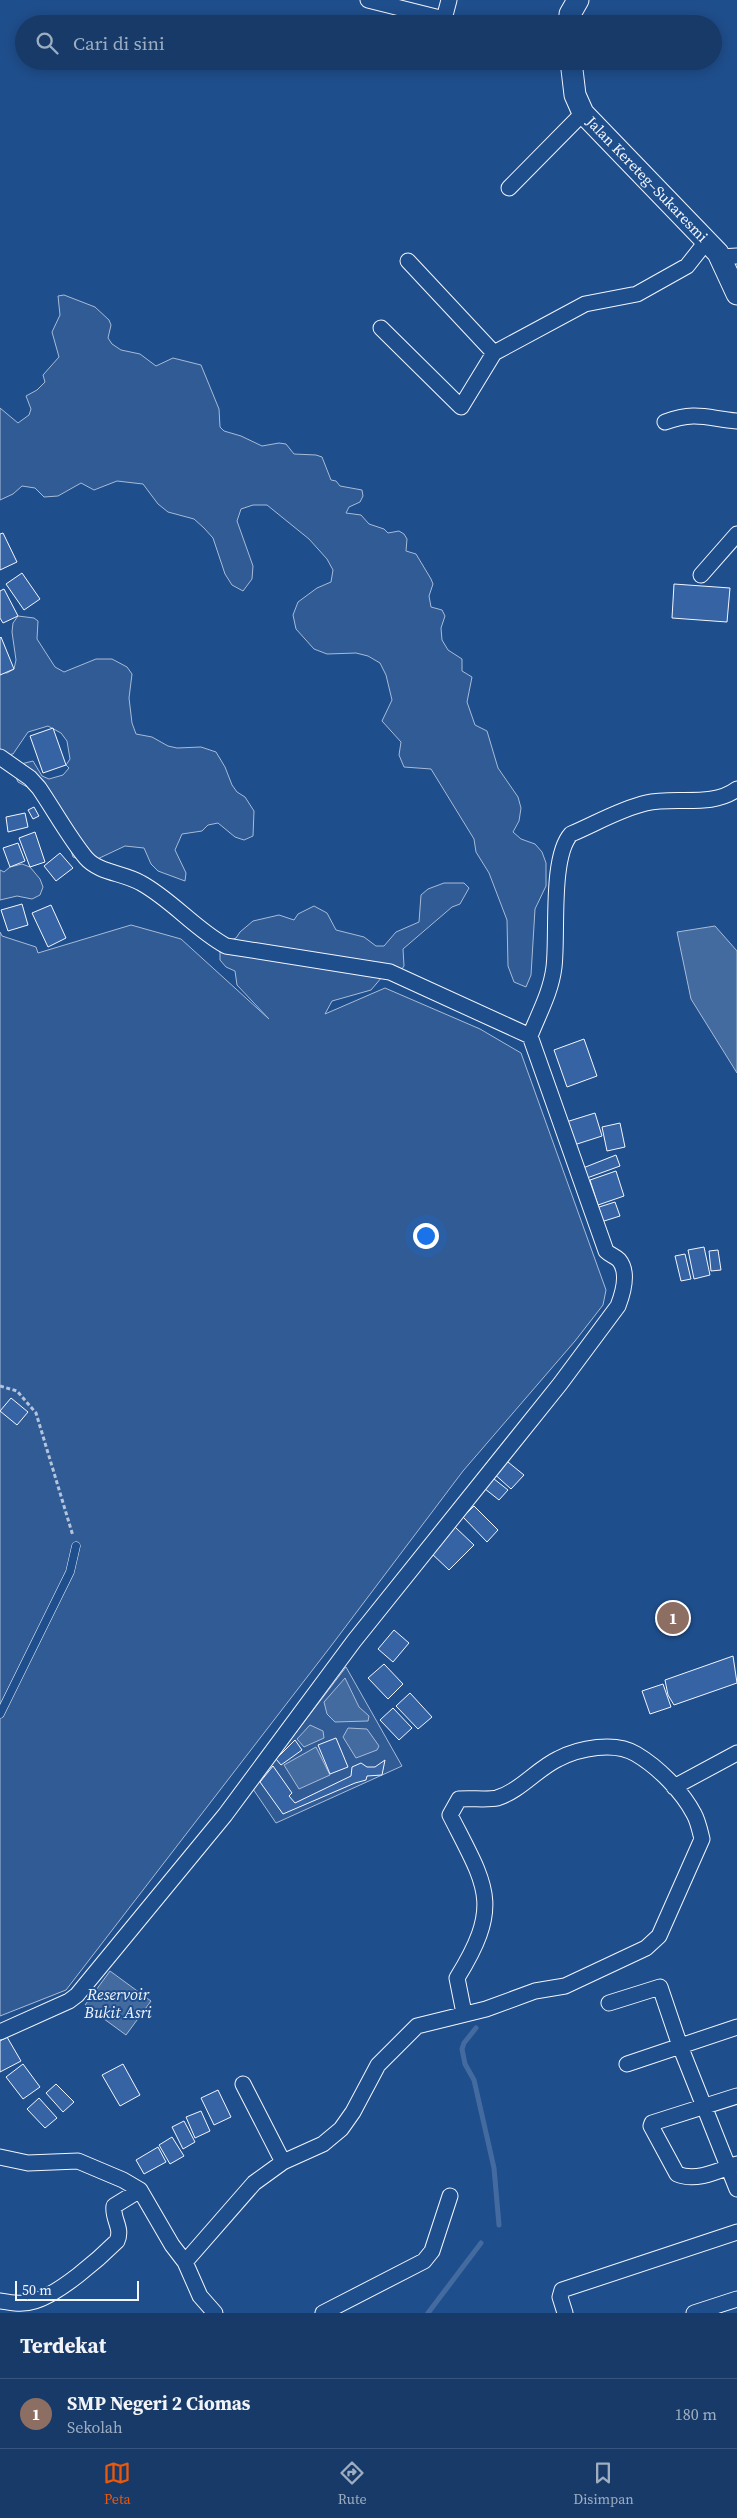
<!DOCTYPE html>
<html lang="id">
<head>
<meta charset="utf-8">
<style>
  :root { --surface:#173a69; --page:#244571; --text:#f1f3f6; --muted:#9eadc0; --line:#36547d; --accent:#ea580c }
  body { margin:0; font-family:"Source Serif 4",serif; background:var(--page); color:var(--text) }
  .scale { position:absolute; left:15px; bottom:12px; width:124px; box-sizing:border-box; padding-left:5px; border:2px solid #f2f6ff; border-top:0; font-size:14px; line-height:18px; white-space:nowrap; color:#f2f6ff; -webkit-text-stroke:4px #1f4e8c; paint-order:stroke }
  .you { position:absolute; left:425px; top:1235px; width:18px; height:18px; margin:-12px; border:4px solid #fff; border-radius:50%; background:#1a73e8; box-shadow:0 0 0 8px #1a73e833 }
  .badge { display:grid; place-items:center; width:32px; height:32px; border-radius:50%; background:var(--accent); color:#fff; font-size:16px; font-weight:700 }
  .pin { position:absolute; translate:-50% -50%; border:2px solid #fff; box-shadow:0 1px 5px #0006 }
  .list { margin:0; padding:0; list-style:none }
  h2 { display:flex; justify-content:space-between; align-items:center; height:65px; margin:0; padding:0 20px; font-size:21px }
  h2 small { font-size:16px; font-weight:400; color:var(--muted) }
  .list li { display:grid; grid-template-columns:32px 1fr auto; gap:15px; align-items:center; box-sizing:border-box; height:70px; padding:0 20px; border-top:1px solid var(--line) }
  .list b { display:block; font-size:19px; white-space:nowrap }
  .list p { margin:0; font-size:16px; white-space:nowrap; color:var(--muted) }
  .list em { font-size:16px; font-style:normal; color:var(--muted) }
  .icon { flex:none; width:28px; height:28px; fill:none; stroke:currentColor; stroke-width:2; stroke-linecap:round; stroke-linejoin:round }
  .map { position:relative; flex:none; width:737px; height:2313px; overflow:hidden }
  .search { position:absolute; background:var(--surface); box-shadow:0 2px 12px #0003; left:15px; right:15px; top:15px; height:55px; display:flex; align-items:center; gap:12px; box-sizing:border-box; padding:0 18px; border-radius:28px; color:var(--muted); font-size:19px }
  .sheet { height:135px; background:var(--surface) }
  nav { display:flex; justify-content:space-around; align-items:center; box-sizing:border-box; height:70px; border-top:1px solid var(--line); background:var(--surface); font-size:14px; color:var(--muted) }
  nav a { display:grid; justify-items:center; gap:2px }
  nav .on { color:var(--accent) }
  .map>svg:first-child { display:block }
  .built { fill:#305b95; stroke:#a8bbd7 }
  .water { fill:#446ba0; stroke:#a8bbd7 }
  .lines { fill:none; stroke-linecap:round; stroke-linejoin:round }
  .stream { stroke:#446ba0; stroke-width:5 }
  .building { fill:#3563a3; stroke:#f2f6ff }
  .lane-casing { stroke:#f2f6ff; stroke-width:9 }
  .street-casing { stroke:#f2f6ff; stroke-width:17 }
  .secondary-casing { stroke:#f2f6ff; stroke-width:23 }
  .path { stroke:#b3c4dc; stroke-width:3; stroke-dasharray:4 2.5; stroke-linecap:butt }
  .lane { stroke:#1f4e8c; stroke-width:8 }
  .street { stroke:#1f4e8c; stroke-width:15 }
  .secondary { stroke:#1f4e8c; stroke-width:21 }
  .labels { text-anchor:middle; stroke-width:4; stroke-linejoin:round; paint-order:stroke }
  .street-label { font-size:15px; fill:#f2f6ff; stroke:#1f4e8c }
  .water-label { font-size:16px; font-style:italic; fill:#f2f6ff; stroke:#1f4e8c }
</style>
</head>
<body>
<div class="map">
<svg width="737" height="2313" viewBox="0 0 737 2313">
  <rect width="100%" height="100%" fill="#1f4e8c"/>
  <!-- built -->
  <path class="built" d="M 64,295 L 95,307 L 109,320 L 111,325 L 108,338 L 112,344 L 121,350 L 140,354 L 156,366 L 173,358 L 201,365 L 219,409 L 220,427 L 224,431 L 241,436 L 262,446 L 279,443 L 286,444 L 294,454 L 316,455 L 322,457 L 331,480 L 336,481 L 340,486 L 362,490 L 363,496 L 360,502 L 349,507 L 346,513 L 361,515 L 369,524 L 384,529 L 388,533 L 399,531 L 404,534 L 407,539 L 406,551 L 416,554 L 431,579 L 433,584 L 429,596 L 431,607 L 442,610 L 445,616 L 441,628 L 442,640 L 448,650 L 462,659 L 462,671 L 472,677 L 467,702 L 475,725 L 487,731 L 498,768 L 518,797 L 521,808 L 519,821 L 513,832 L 521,839 L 535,844 L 542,852 L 546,863 L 546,886 L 535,909 L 531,975 L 526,987 L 514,982 L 508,966 L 507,920 L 489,873 L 476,852 L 474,839 L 431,769 L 404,767 L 399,755 L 401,742 L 382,721 L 392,700 L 386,675 L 380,663 L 368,656 L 356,653 L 327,654 L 314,649 L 296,629 L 293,615 L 298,602 L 317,588 L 331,582 L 333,570 L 327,559 L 309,539 L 267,505 L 253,505 L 241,509 L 237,521 L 253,566 L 252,579 L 243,591 L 232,585 L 225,574 L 213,538 L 204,528 L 194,519 L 168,512 L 158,504 L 143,484 L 117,481 L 94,490 L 81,483 L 58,496 L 44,497 L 35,488 L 22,486 L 13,494 L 0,500 L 0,408 L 18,423 L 29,415 L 31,409 L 26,396 L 37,390 L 45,382 L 43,375 L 59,357 L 52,332 L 60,315 L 58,296 Z
    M 18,616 L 34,618 L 38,621 L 37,639 L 55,667 L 64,672 L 96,659 L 112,659 L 127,667 L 132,674 L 129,698 L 132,723 L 136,734 L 152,737 L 168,746 L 177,748 L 201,747 L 216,752 L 225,767 L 232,785 L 237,792 L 245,797 L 254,811 L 253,836 L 244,840 L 235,837 L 218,823 L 208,825 L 202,831 L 182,834 L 175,850 L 186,873 L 185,881 L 158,871 L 151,864 L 144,848 L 125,846 L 89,863 L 73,857 L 70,847 L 49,818 L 46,809 L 33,790 L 18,782 L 14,773 L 17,765 L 33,761 L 42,776 L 49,779 L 63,775 L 69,768 L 66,765 L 70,759 L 67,741 L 61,733 L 48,726 L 28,732 L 13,754 L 0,756 L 0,672 L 7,673 L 14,669 L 16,660 L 12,632 L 13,623 Z
    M 22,864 L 30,867 L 40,879 L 43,887 L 40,895 L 32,899 L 17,896 L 0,900 L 0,870 L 4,872 L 10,867 Z
    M 444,883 L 464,883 L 469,888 L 460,904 L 452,907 L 403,949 L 404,966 L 399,973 L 382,977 L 371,990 L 332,1001 L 325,1014 L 385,988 L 480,1029 L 521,1053 L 606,1290 L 603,1305 L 575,1341 L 463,1471 L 331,1646 L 66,1990 L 0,2016 L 0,932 L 2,936 L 36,947 L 38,953 L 131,925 L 181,939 L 269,1019 L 237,985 L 235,971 L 226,967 L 220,960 L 220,944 L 236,938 L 240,932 L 253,921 L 279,915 L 294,920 L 298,914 L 314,906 L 327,913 L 336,930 L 364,937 L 376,946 L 384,946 L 396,932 L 419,922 L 421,895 L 428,889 Z
    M 346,1667 L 402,1766 L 276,1823 L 253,1789 Z"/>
  <!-- water -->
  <path class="water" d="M 715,926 L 737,951 L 737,1073 L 691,999 L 677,932 Z
    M 345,1678 L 359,1707 L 369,1716 L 368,1721 L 335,1722 L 327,1714 L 324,1702 Z
    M 310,1725 L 323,1731 L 324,1738 L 304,1747 L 297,1739 Z
    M 348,1728 L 367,1729 L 379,1746 L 377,1750 L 356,1758 L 343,1737 Z
    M 316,1747 L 330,1775 L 299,1789 L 284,1765 Z
    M 110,1971 L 151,2001 L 126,2035 L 85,2005 Z"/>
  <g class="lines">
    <!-- stream -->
    <path class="stream" d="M 476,2028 L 464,2043 L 462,2049 L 465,2064 L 474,2080 L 494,2168 L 499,2225
      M 428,2313 L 481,2243"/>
  </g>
  <!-- building -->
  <path class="building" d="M 3,533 L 17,562 L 0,570 L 0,534 Z
    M 22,573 L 40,599 L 24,610 L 6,584 Z
    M 674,584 L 730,588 L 727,622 L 672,618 Z
    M 4,589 L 18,616 L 3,623 L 0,618 L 0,591 Z
    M 1,637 L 14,669 L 0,675 L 0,638 Z
    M 53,728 L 66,765 L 43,773 L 30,736 Z
    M 34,807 L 39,816 L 33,819 L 28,810 Z
    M 25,813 L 28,827 L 8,832 L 6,817 Z
    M 35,832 L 45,862 L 30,867 L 19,838 Z
    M 18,843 L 25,861 L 10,867 L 3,848 Z
    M 60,853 L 73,868 L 56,881 L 44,866 Z
    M 22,904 L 28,925 L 8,931 L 1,910 Z
    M 51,905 L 66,938 L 48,947 L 32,913 Z
    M 584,1039 L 597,1076 L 567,1087 L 554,1050 Z
    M 595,1113 L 602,1136 L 574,1145 L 566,1122 Z
    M 620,1123 L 625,1147 L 607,1151 L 602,1127 Z
    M 616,1155 L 620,1166 L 587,1178 L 583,1168 Z
    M 616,1171 L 624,1196 L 598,1205 L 590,1180 Z
    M 615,1202 L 620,1216 L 601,1222 L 596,1208 Z
    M 704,1247 L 710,1275 L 694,1279 L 688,1250 Z
    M 718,1250 L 721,1270 L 711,1271 L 709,1251 Z
    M 685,1254 L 691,1279 L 681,1281 L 675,1256 Z
    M 11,1398 L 28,1412 L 17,1425 L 0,1411 Z
    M 503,1458 L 524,1475 L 511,1489 L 491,1471 Z
    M 489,1475 L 508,1490 L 499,1500 L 480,1485 Z
    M 474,1506 L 498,1530 L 487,1542 L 463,1517 Z
    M 455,1527 L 474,1545 L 449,1570 L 430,1552 Z
    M 394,1630 L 409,1643 L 393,1662 L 378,1649 Z
    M 733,1656 L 737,1683 L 674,1705 L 668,1695 L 665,1680 Z
    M 384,1664 L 403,1684 L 388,1699 L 368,1678 Z
    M 663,1684 L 671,1707 L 650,1714 L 642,1691 Z
    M 410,1693 L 432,1717 L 418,1729 L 396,1706 Z
    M 393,1708 L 412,1728 L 399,1740 L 380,1720 Z
    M 336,1738 L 348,1767 L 330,1774 L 318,1745 Z
    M 295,1740 L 302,1750 L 281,1765 L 276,1759 Z
    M 385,1760 L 382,1775 L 367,1776 L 366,1780 L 355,1783 L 283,1814 L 260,1782 L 273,1766 L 292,1793 L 289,1796 L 295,1803 L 351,1776 L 352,1767 L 361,1763 L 367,1767 L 375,1767 Z
    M 7,2037 L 21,2061 L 0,2072 L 0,2041 Z
    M 23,2064 L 40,2087 L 23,2099 L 6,2077 Z
    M 123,2064 L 140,2095 L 120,2106 L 102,2075 Z
    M 56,2084 L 74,2102 L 63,2112 L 46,2093 Z
    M 218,2090 L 231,2117 L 214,2125 L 201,2098 Z
    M 39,2098 L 57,2118 L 45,2128 L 27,2109 Z
    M 201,2111 L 210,2131 L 195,2138 L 186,2117 Z
    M 184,2121 L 195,2142 L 183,2149 L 172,2127 Z
    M 172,2137 L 184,2156 L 170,2164 L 159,2145 Z
    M 158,2147 L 166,2162 L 144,2174 L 136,2160 Z"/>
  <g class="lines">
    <!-- lane casing -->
    <g class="lane-casing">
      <path id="lane" d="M 0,1714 L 70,1572 L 76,1546"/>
    </g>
    <!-- street casing -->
    <g class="street-casing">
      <path id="street" d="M 368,0 L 444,19 L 449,0
        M 509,188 L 583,113
        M 720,257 L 737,256
        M 408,261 L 494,353
        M 381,328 L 461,407 L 494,353 L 585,304 L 637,294 L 687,266 L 706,242
        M 665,422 C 696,411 706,418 737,421
        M 701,575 L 737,534
        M 0,757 L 30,778 L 39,788 C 54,810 70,839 86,858 C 99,873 124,873 141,883 C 172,900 195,929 226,946 L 390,972 L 530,1036 L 606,1251 C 610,1255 615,1256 619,1260 C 629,1272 623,1293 618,1306 L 560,1384 L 354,1641 L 225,1815 L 77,1995 L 69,2001 L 0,2032
        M 530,1036 C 539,1013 551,992 554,967 C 558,934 550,857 571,834 C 595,824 620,809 646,803 C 675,796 712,808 737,789
        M 674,1787 L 737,1753
        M 609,2003 L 660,1987 L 680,2046 L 737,2189
        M 627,2064 L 737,2027
        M 243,2084 L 283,2162
        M 737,2096 L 652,2123 L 651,2126 L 677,2174 C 696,2182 718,2171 737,2164
        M 0,2157 L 28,2163 L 78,2161 L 123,2180 L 140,2190 L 172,2245 L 185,2262 L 200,2296 L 215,2313
        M 185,2262 L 254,2183 L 283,2162 L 323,2144 L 341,2129 L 353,2112 L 378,2065 L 417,2026 L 486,2009 L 535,1991 L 565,1986 L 646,1948 L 659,1936 L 702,1839 C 700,1831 698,1821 694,1814 C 682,1791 658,1767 636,1754 C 615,1741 579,1748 558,1759 C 537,1769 520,1791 497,1798 C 489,1800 470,1798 459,1799 L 450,1815 C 486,1886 503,1904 457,1978 L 464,2013
        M 0,2301 C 12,2303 23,2305 35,2301 C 60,2293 98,2260 117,2241 C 123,2228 112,2219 114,2206 L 140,2190
        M 323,2313 L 424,2261 L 432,2251 L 450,2196
        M 565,2313 L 560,2297 L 562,2290 L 737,2232
        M 694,2313 L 737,2299"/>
    </g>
    <!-- secondary casing -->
    <g class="secondary-casing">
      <g id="secondary">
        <path d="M 570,24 L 570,14 L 578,0"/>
        <path id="s1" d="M 571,61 L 575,95 L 583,113 L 718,253 L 737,294"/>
      </g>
    </g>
    <!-- path -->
    <path class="path" d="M 0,1386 L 17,1391 L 36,1413 L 73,1536"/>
    <!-- lane -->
    <use href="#lane" class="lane"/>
    <!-- street -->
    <use href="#street" class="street"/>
    <!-- secondary -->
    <use href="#secondary" class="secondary"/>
  </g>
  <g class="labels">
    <!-- street labels -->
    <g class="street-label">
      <text dy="5" stroke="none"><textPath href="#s1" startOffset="146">Jalan Kereteg–Sukaresmi</textPath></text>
    </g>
    <!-- water labels -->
    <g class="water-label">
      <text x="118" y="2000">Reservoir<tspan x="118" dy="18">Bukit Asri</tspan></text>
    </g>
  </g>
</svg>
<div class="scale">50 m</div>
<div class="you"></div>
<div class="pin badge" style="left:673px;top:1618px;background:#8d6e63">1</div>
<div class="search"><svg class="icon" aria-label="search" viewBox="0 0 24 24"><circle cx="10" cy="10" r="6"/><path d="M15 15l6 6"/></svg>Cari di sini</div>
</div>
<section class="sheet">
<h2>Terdekat<small></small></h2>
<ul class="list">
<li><span class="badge" style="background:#8d6e63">1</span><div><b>SMP Negeri 2 Ciomas</b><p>Sekolah</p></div><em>180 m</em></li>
</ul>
</section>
<nav>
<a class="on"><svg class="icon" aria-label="map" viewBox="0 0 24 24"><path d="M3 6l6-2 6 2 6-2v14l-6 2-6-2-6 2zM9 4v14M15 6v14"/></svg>Peta</a>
<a><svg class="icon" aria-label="directions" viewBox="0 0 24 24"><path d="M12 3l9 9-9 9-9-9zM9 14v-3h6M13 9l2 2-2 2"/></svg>Rute</a>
<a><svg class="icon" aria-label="saved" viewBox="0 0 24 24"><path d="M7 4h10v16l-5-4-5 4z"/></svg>Disimpan</a>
</nav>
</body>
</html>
